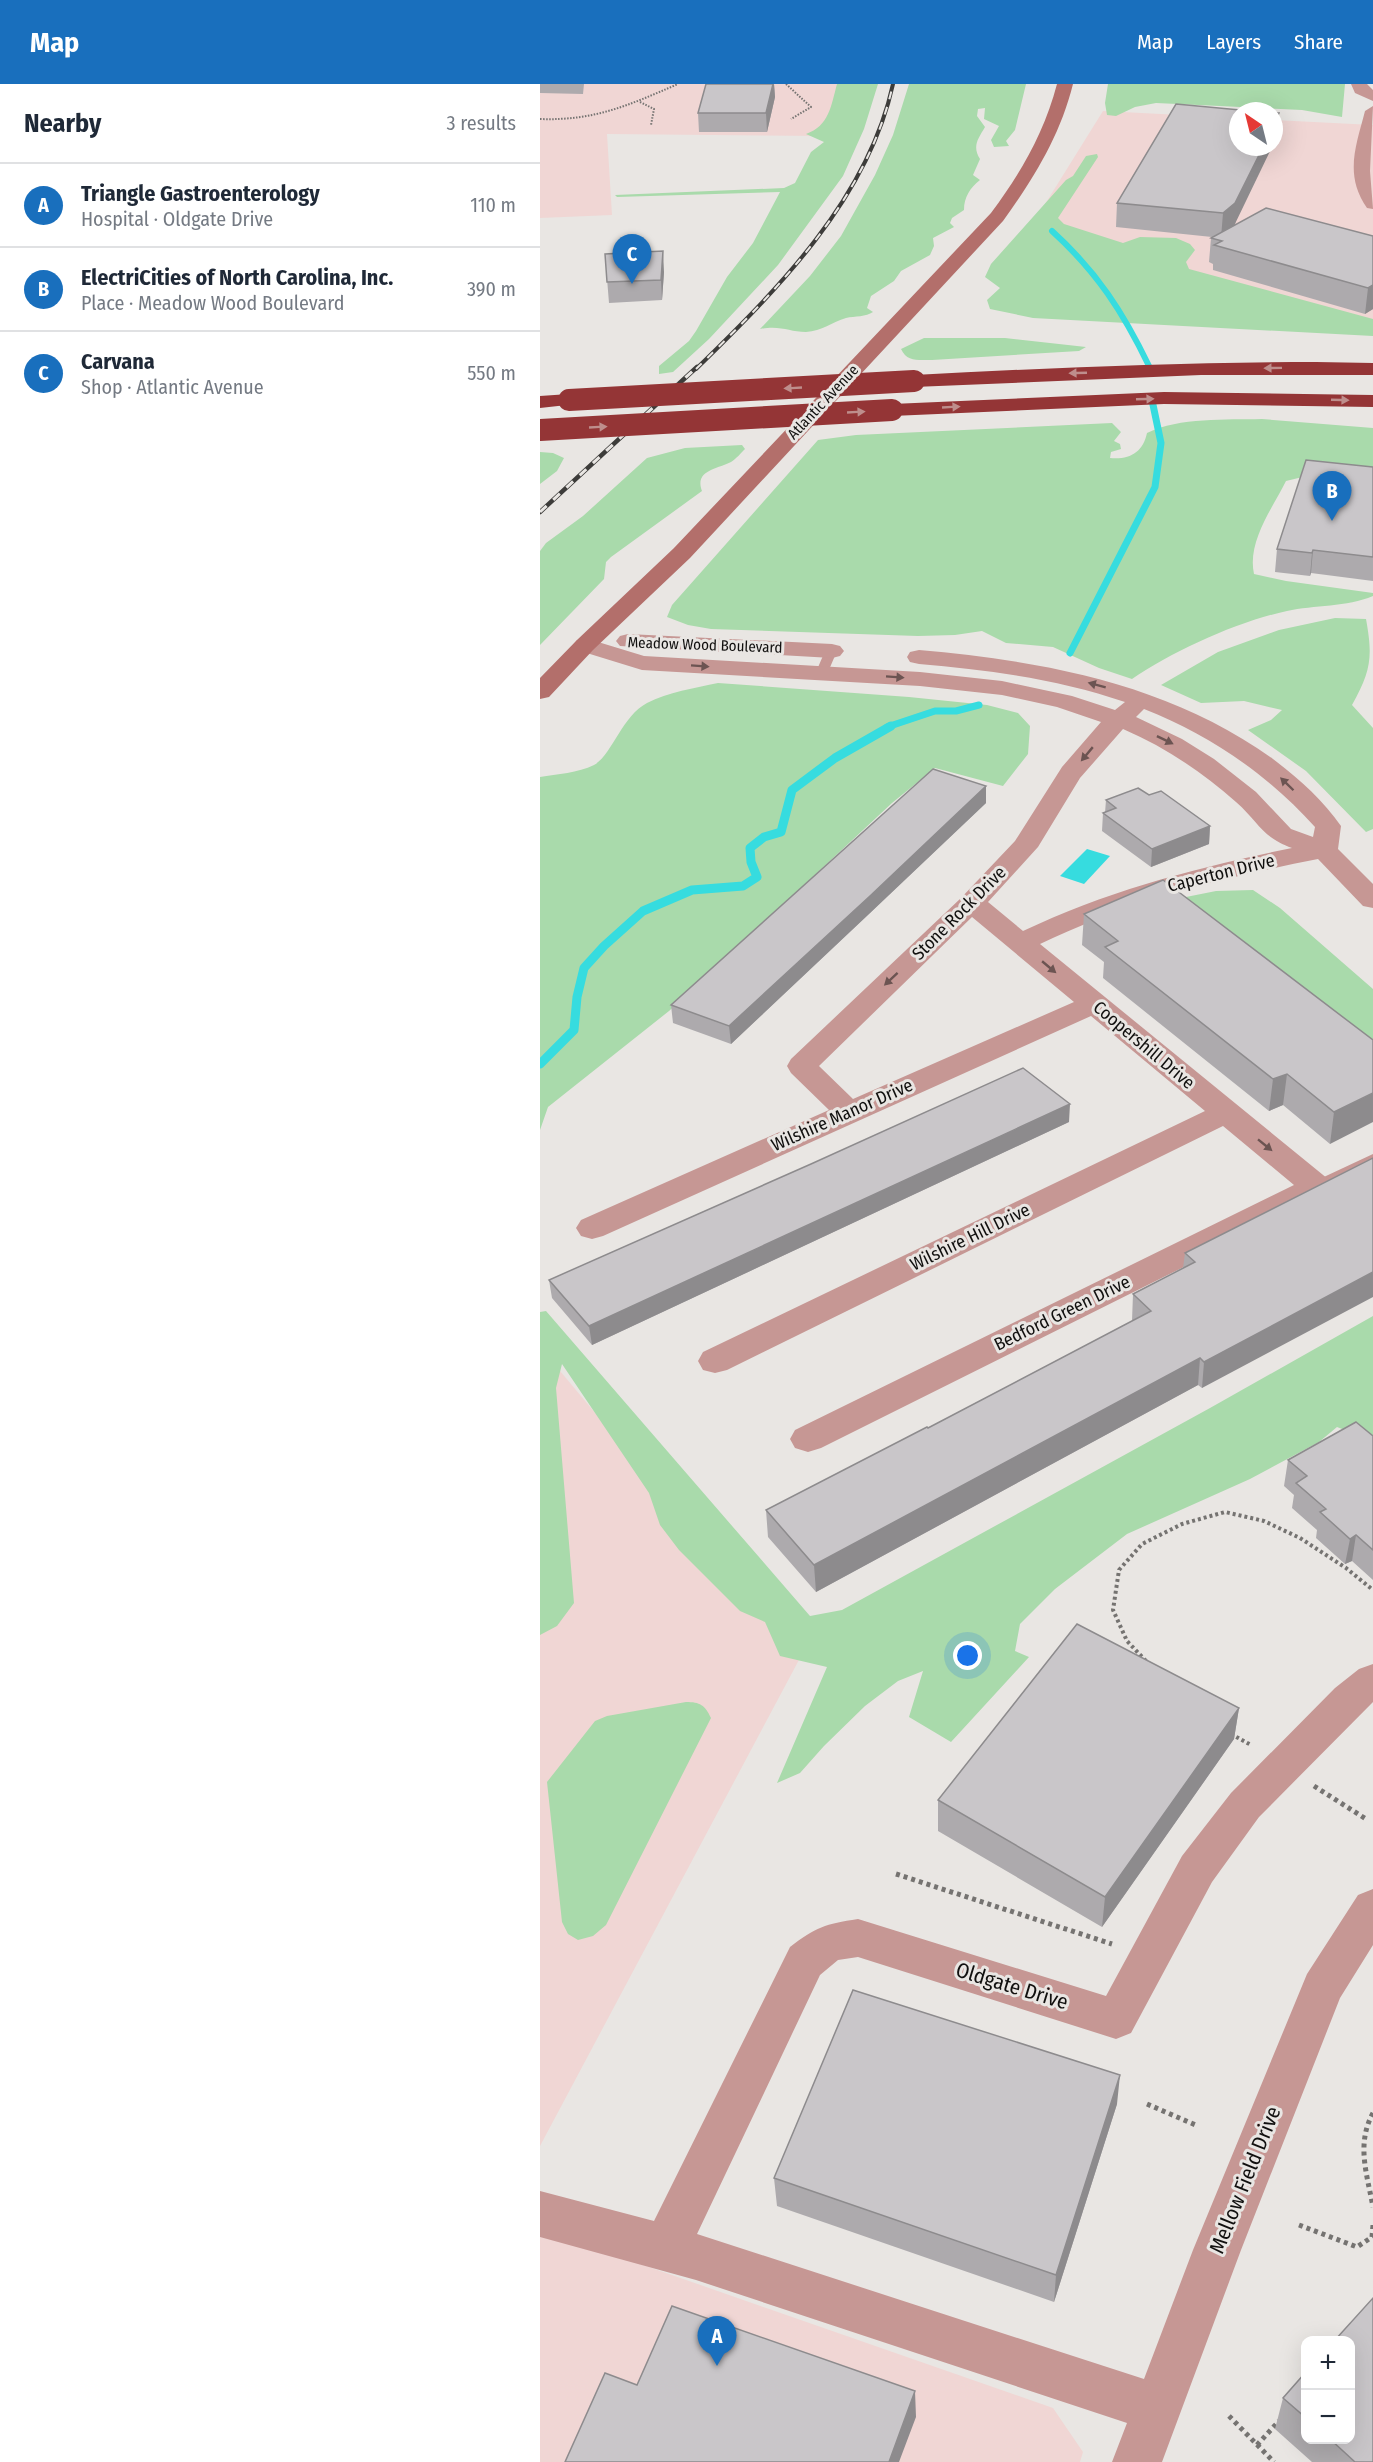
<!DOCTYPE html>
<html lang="en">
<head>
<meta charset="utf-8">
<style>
  :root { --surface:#fff; --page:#f2f2f3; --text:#1f2937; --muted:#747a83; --line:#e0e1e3; --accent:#196fbd }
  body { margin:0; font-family:"Fira Sans Condensed",sans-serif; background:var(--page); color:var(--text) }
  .controls { position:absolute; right:18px; bottom:18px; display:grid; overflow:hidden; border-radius:12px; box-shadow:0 6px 24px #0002 }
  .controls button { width:54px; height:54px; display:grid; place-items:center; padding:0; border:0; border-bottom:2px solid var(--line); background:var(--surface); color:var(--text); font:30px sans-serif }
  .compass { position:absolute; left:689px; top:18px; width:54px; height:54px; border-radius:50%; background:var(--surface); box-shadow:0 6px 24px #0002; rotate:325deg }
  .you { position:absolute; left:428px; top:1572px; width:21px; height:21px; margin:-15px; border:4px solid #fff; border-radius:50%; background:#1a73e8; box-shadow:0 0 0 9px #1a73e833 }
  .badge { display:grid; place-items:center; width:39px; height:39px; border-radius:50%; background:var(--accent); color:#fff; font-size:20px; font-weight:700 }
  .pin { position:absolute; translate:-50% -50px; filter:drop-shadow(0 2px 3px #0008) }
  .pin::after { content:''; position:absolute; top:32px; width:21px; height:18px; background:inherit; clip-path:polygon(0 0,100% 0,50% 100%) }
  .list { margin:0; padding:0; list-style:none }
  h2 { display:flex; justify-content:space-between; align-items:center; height:78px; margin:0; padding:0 24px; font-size:26px }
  h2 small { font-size:20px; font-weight:400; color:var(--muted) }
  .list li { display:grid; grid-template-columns:39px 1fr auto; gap:18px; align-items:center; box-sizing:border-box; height:84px; padding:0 24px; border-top:2px solid var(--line) }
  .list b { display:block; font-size:22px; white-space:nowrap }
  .list p { margin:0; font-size:20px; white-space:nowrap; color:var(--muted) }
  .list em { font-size:20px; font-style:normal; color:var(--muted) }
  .map { position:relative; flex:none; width:833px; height:2378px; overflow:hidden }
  header { display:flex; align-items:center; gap:36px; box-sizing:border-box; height:84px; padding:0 30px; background:var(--accent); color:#fff }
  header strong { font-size:28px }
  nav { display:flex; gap:33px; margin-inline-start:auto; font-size:21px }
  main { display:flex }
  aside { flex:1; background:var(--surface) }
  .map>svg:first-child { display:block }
  .commercial { fill:#f0d6d4 }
  .green { fill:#a9daab }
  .water { fill:#36dcdf }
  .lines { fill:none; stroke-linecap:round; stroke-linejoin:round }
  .stream-far2 { stroke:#36dcdf; stroke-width:6 }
  .stream-far1 { stroke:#36dcdf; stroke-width:7 }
  .stream { stroke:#36dcdf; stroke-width:9 }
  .path-far2 { stroke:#757371; stroke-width:2; stroke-dasharray:1.5 1.5; stroke-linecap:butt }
  .path-far1 { stroke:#757371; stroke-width:4; stroke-dasharray:3 3; stroke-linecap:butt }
  .path { stroke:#757371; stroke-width:5; stroke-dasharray:4 4; stroke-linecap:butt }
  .lane { fill:#c69794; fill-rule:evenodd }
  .street { fill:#c69794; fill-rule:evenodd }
  .secondary { fill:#b36f6b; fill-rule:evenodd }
  .highway { fill:#943536; fill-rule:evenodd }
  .rail-far1-casing { stroke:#3d3c3a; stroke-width:4 }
  .rail-casing { stroke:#3d3c3a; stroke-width:4.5 }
  .rail-far1 { stroke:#e9e6e3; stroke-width:2; stroke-dasharray:8; stroke-linecap:butt }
  .rail { stroke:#e9e6e3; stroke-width:3; stroke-dasharray:9; stroke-linecap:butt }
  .highway-bridge { stroke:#943536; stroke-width:22 }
  .wall { fill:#adaaad }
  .shaded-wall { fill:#8d8b8d }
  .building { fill:#c9c6c9; stroke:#8d8b8d; stroke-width:1.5 }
  .oneway { fill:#be8e8c }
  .oneway2 { fill:#6c5452 }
  .labels { text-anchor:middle; stroke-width:6; stroke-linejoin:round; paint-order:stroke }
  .far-street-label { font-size:15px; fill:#11100f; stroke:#e9e6e3 }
  .street-label { font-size:18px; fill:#11100f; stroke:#e9e6e3 }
  .near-street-label { font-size:21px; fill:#11100f; stroke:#e9e6e3 }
</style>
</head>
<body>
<header>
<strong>Map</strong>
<nav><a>Map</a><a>Layers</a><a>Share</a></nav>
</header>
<main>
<aside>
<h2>Nearby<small>3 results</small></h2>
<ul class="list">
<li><span class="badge">A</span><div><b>Triangle Gastroenterology</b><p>Hospital · Oldgate Drive</p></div><em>110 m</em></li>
<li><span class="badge">B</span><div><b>ElectriCities of North Carolina, Inc.</b><p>Place · Meadow Wood Boulevard</p></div><em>390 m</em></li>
<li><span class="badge">C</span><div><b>Carvana</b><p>Shop · Atlantic Avenue</p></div><em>550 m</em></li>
</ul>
</aside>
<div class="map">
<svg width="833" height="2378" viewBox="0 0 833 2378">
  <rect width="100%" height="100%" fill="#e9e6e3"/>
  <!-- commercial -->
  <path class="commercial" d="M 0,0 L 304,0 L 285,52 L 67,50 L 72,131 L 0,134 Z
    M 563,27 L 698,34 L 698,63 L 734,63 L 734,36 L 833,41 L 833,240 L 492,141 Z
    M 0,1263 L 260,1574 L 0,2062 Z
    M 0,2145 L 513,2324 L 543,2368 L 540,2378 L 0,2378 Z"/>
  <!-- green -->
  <path class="green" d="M 297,0 L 338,0 L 324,45 L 303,92 L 238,181 L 169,255 L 133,288 L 119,290 L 119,282 L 149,257 L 156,247 L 187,193 L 213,159 L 240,108 L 77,113 L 75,111 L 244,104 L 255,99 L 271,68 L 284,58 L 266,50 C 289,42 291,22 297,0 Z
    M 369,0 L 486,0 L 475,46 L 466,57 L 469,62 L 454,63 L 451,56 L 459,42 L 444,35 L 445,24 L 438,25 L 437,32 L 445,43 C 438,55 432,62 440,75 L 433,91 L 440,96 C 430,104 424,113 424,126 L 412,134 L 410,139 L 414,143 L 393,154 L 394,162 L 390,171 L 361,187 L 354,197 L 331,212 L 327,224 L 333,228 C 326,233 315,232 306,234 C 292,238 282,247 266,248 C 249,248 241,241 220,245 L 270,192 L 301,152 L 335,91 L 353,51 Z
    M 568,0 L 805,0 L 802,33 L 762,26 L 616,19 L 595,23 L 576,32 L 567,31 L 565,19 Z
    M 557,70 L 558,73 L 518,134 L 524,140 L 583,159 L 600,153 L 636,154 L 650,160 L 655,166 L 646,178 L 649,185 L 833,235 L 833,252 L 493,234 L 450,225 L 447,216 L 460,204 L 445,193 L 451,180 L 526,96 L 533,92 L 546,72 Z
    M 384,254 L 465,254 L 546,263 L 539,267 L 392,276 C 378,276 367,278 361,265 Z
    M 722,335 L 833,344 L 833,391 L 775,390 L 746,397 C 732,425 707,458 714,490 L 746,497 L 833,509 L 833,512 C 807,523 774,521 747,527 C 699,537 633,567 592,595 L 559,584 L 513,563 L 466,559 L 442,547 L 415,551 L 378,552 L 171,545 L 148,541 L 127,533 L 132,521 L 278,356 L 316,351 L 572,339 L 581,348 L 574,357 L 580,360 L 581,365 L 571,368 L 570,374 C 590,376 603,368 607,349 C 640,333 686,336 722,335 Z
    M 202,361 L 205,365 C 201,369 196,375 191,378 C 178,385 154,386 162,407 L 71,473 L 66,478 L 64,495 L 0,561 L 0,467 L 6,459 L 43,432 L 107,374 L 145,364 Z
    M 0,368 L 13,369 L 24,374 L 17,387 L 0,400 Z
    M 795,534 L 826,535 C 833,573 831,587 812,621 L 833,644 L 833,745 L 826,748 L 766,687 L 708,646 L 731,636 L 742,626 L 704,617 L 661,619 L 621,601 L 678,568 L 739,546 Z
    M 178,599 L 369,613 L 447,621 L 478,629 L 490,642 L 488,670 L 463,702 L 395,684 L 352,719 L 129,927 L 8,1023 L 0,1046 L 0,693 C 17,690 38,689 54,681 C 72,671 82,632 107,619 C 128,608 155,604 178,599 Z
    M 713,806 L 740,824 L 833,905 L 833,977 L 641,814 L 676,807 Z
    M 6,1227 L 270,1532 L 302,1526 L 670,1324 L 833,1232 L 833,1364 L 820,1352 L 797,1343 L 779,1358 L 710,1395 L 587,1450 L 515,1505 L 480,1540 L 475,1567 L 489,1573 L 411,1658 L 369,1633 L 383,1587 L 358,1597 L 325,1622 L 284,1662 L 260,1689 L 237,1699 L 287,1583 L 240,1572 L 225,1538 L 200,1527 L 139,1466 L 120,1441 L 109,1409 L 22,1280 L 16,1304 L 34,1519 L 17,1542 L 0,1551 L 0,1228 Z
    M 146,1618 C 160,1618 165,1621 171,1634 L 66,1841 L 53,1852 L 38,1856 L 28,1850 L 22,1838 L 7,1698 L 55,1637 L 67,1632 Z"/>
  <!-- water -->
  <path class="water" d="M 547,765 L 570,772 L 544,800 L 520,792 Z"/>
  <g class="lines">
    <!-- stream-far2 -->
    <path class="stream-far2" d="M 512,147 C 557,188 583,228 609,282"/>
    <!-- stream-far1 -->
    <path class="stream-far1" d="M 530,569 L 615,403 L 621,359 L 612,316
      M 347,643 L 395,627 L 416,627 L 439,621"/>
    <!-- stream -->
    <path class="stream" d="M 0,980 L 34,946 L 37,913 L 44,884 L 64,862 L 103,827 L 152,806 L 203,802 L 217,793 L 211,778 L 210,764 L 224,753 L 241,748 L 252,706 L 295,674 L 351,642"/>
    <!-- path-far2 -->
    <path class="path-far2" d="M 246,0 L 271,23 L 251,35
      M 100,18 L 114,25 L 111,41
      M 0,35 C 55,37 89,21 138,0"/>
    <!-- path-far1 -->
    <path class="path-far1" d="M 606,1577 L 587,1557 L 573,1526 L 579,1486 L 602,1460 L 642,1440 L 685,1428 L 724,1437 L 760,1454 L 806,1484 L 833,1506
      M 691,1650 L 711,1661"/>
    <!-- path -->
    <path class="path" d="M 774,1702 L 826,1735
      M 356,1790 L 572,1860
      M 607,2020 L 658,2042
      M 833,2029 C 816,2060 827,2090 833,2123
      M 759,2141 L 817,2163 L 832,2153 L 833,2141
      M 689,2332 L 734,2378
      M 717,2361 L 739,2337"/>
    <!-- lane -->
    <path class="lane" d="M 291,563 L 297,567 L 288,588 L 282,592 L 278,591 L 276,588 L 285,567 Z
      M 833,1070 L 833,1081 L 783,1107 L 771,1107 L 769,1103 L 771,1099 Z"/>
    <!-- street -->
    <path class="street" d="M 811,0 L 827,0 L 833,6 L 833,17 L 815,9 Z
      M 833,22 L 830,87 L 833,125 L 827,124 C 804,91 816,62 825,27 Z
      M 88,550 L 292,560 L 300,562 L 304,567 L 300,572 L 292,574 L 80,562 L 76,557 L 80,552 Z
      M 45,554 L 104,572 L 380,588 L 462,597 L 532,612 L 575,626 L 585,618 C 518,595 449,586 379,580 L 370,578 L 367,573 L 370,568 L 379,566 C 504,577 629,600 733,675 C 758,694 783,716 801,742 L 798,765 L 833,800 L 833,824 L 823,822 L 778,775 C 681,794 589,817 500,860 L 788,1095 L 793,1103 L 788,1111 L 281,1364 L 268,1368 L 255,1364 L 250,1355 L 255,1346 L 754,1101 L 683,1042 L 187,1286 L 175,1289 L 163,1286 L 158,1277 L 163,1268 L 665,1027 L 551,932 L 63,1152 L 52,1155 L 41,1152 L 36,1144 L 41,1136 L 289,1026 L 251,989 L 247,982 L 251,975 L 421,814 L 475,757 L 522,683 L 561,638 L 517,623 L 462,611 L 380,602 L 102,586 L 37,566 L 33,561 L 37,556 ZM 604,625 C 670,651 727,690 775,743 L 773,753 L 751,745 L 716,708 L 674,675 L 642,655 L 596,633 ZM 583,645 C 625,663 662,688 696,718 C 719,738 721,753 752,764 C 659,783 569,806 483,847 L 448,818 L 498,763 L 540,694 ZM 432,833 L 534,918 L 313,1015 L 279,982 Z
      M 833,1580 L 833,1618 L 719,1733 L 672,1798 L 591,1949 L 576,1955 L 318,1873 L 298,1876 L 280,1891 L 157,2150 L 604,2295 L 653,2166 L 767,1890 L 818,1811 L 833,1805 L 833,1861 L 800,1914 L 701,2166 L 622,2378 L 572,2378 L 587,2339 L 156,2196 L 0,2153 L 0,2107 L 114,2137 L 250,1863 C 276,1843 285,1840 318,1835 L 566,1912 L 642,1772 L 691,1709 L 795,1604 L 819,1585 Z"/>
    <!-- secondary -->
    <path class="secondary" d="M 517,0 L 533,0 C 520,52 494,94 463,137 L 150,474 L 53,566 L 9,613 L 0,615 L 0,594 L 37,556 L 134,464 L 451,129 C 481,89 504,49 517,0 Z"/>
    <!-- highway -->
    <path class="highway" d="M 776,278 L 833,279 L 833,291 L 661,291 L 374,303 L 367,301 L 364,297 L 367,293 L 374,291 C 508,284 642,278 776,278 Z
      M 624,308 L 833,311 L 833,323 L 624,320 L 352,332 L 345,330 L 342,326 L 345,322 L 352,320 Z
      M 29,310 L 36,312 L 39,316 L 36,320 L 0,324 L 0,312 Z"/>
    <!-- rail-far1 casing -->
    <g class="rail-far1-casing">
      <path id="rail-far1" d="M 156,285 C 237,206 328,115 353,0"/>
    </g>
    <!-- rail casing -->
    <g class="rail-casing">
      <path id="rail" d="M 0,428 L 157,283"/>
    </g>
    <!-- rail-far1 -->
    <use href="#rail-far1" class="rail-far1"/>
    <!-- rail -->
    <use href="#rail" class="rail"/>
    <!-- highway-bridge -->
    <path class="highway-bridge" d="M 29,316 L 374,297
      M 0,346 L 352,326"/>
  </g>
  <!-- wall -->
  <path class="wall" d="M 0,0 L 44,0 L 43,10 L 0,9 Z
    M 166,0 L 234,0 L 235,13 L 227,48 L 159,48 L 158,29 Z
    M 711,27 L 695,141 L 833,152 L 833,225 L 825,230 L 673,186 L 673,180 L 669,178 L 671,154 L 672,153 L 576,143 L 577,119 Z
    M 65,170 L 124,188 L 122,216 L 69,219 Z
    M 833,383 L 833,497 L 771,489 L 770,492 L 735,488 L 737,465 Z
    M 446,702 L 446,719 L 330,829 L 191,960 L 133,939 L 131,921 Z
    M 609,711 L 670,742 L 669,760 L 611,783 L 562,747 L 563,729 L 565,729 L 566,716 Z
    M 544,830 L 833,956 L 790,1060 L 743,1021 L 729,1027 L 563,894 L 564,878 L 542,861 Z
    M 529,1038 L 52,1261 L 12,1214 L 9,1196 L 271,1080 Z
    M 833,1074 L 662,1304 L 658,1301 L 276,1508 L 228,1453 L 226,1426 L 388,1344 L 592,1237 L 593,1210 L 643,1184 L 645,1169 Z
    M 833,1352 L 833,1496 L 812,1477 L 805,1480 L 776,1454 L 777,1446 L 752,1424 L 754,1411 L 744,1402 L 748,1376 Z
    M 699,1624 L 694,1655 L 562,1843 L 398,1747 L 398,1716 Z
    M 577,2020 L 514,2218 L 237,2122 L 234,2094 Z
    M 765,2289 L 765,2355 L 810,2355 L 833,2378 L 772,2378 L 735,2345 L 743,2314 Z"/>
  <!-- shaded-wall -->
  <path class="shaded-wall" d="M 233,0 L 234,0 L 235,13 L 227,48 L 226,29 Z
    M 739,29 L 737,53 L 734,59 L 734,40 Z
    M 723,63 L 732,63 L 693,144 L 681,154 L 683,129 Z
    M 123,167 L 124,188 L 122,216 L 121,196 Z
    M 833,201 L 833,225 L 825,230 L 828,204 Z
    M 773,466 L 771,489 L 770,492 L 772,469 Z
    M 446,702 L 446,719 L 330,829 L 191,960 L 189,942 Z
    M 670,742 L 669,760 L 611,783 L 612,765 Z
    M 747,990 L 743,1021 L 729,1027 L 733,995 Z
    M 833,1009 L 833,1038 L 790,1060 L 794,1028 Z
    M 530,1020 L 529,1038 L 52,1261 L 49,1242 Z
    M 833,1188 L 833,1213 L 662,1304 L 664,1278 Z
    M 660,1274 L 658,1301 L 276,1508 L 274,1481 Z
    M 816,1451 L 812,1477 L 805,1480 L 810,1455 Z
    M 699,1624 L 694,1655 L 562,1843 L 565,1813 Z
    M 580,1991 L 577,2020 L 514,2218 L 516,2191 Z
    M 375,2307 L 376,2333 L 359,2378 L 349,2378 Z"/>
  <!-- building -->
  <path class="building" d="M 166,0 L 233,0 L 226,29 L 158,29 Z
    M 636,20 L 711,27 L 698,27 L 698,63 L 723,63 L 695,119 L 683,129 L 577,119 Z
    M 734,29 L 739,29 L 734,40 Z
    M 726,124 L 833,152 L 833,201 L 828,204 L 674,161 L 682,157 L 671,154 Z
    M 123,167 L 121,196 L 67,198 L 65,170 Z
    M 766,376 L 833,383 L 833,473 L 773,466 L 772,469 L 737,465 Z
    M 393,685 L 446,702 L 330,812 L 189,942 L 131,921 Z
    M 598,704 L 609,711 L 621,707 L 670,742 L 612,765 L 563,729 L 576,724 L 566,716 Z
    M 623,796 L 833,956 L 833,1009 L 794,1028 L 747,990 L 733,995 L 565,863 L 578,857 L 544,830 Z
    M 483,984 L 530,1020 L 49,1242 L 9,1196 L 271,1080 Z
    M 833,1074 L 833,1188 L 664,1278 L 660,1274 L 274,1481 L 226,1426 L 387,1343 L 388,1344 L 611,1227 L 593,1210 L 655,1178 L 645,1169 Z
    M 816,1338 L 833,1352 L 833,1466 L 816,1451 L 810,1455 L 780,1428 L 786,1425 L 756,1399 L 767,1392 L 748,1376 Z
    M 537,1540 L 699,1624 L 565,1813 L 398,1716 Z
    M 313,1906 L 580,1991 L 516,2191 L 234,2094 Z
    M 833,2214 L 833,2378 L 815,2378 L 790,2355 L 810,2355 L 810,2256 L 795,2256 Z
    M 132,2222 L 375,2307 L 349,2378 L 25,2378 L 65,2289 L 97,2301 Z
    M 765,2289 L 765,2333 L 743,2314 Z"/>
  <!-- one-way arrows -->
  <defs><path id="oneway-solid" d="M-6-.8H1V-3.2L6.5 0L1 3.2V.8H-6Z" transform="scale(1.5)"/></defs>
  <g class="oneway">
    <use href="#oneway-solid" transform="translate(733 284) rotate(179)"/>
    <use href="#oneway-solid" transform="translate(538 289) rotate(178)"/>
    <use href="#oneway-solid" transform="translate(253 304) rotate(177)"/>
    <use href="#oneway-solid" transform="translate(605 315) rotate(-2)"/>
    <use href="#oneway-solid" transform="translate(800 316) rotate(2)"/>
    <use href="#oneway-solid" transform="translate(411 323) rotate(-3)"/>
    <use href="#oneway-solid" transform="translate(316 328) rotate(-3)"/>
    <use href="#oneway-solid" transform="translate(58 343) rotate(-3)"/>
  </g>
  <g class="oneway2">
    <use href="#oneway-solid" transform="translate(160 582) rotate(4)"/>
    <use href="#oneway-solid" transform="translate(355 593) rotate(4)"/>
    <use href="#oneway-solid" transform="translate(557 601) rotate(-165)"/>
    <use href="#oneway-solid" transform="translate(625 656) rotate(26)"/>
    <use href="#oneway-solid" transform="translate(547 670) rotate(130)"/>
    <use href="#oneway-solid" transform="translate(747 700) rotate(-136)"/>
    <use href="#oneway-solid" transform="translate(509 883) rotate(40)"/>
    <use href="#oneway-solid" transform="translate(351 895) rotate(137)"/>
    <use href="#oneway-solid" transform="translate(725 1061) rotate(39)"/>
  </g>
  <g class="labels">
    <!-- far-street labels -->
    <g class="far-street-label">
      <text transform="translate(283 318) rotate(-47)" y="5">Atlantic Avenue</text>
      <text transform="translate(165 561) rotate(2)" y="5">Meadow Wood Boulevard</text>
    </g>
    <!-- street labels -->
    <g class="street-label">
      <text transform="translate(681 789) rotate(-14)" y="6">Caperton Drive</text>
      <text transform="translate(419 829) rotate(-45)" y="6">Stone Rock Drive</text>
      <text transform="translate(604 961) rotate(40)" y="6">Coopershill Drive</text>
      <text transform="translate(302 1031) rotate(-24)" y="6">Wilshire Manor Drive</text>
      <text transform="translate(430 1153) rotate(-26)" y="6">Wilshire Hill Drive</text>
      <text transform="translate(522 1229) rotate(-26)" y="6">Bedford Green Drive</text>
    </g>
    <!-- near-street labels -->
    <g class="near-street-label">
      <text transform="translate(472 1902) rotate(17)" y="7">Oldgate Drive</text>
      <text transform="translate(705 2096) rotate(-68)" y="7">Mellow Field Drive</text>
    </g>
  </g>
</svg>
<div class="controls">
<button>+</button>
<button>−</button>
</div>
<svg class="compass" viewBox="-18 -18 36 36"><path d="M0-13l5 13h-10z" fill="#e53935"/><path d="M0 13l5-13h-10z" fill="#747a83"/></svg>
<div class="you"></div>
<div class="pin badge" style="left:177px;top:2282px">A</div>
<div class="pin badge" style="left:792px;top:437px">B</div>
<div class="pin badge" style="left:92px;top:200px">C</div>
</div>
</main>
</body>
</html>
